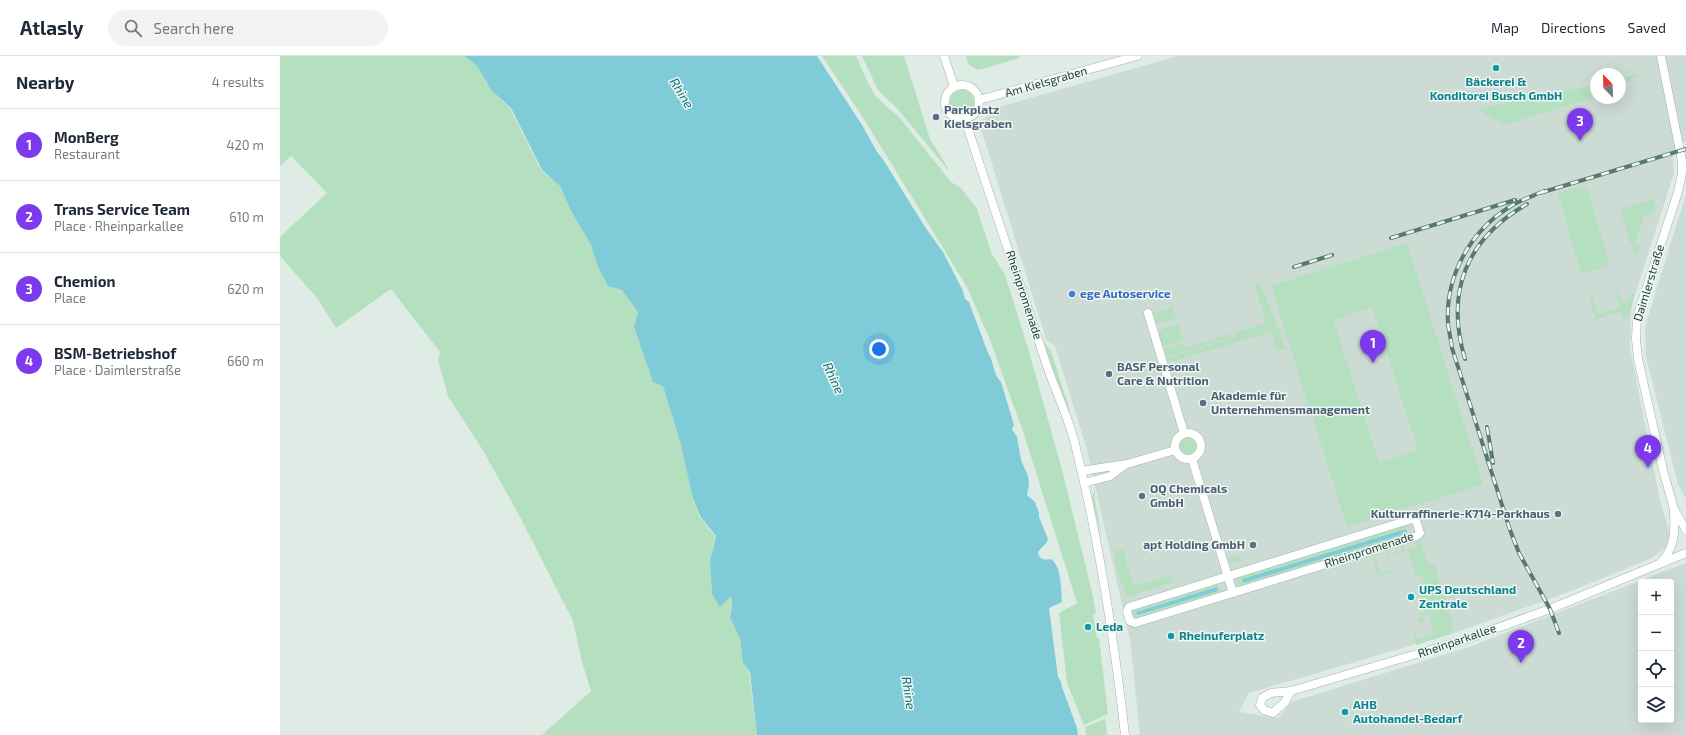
<!DOCTYPE html>
<html lang="en">
<head>
<meta charset="utf-8">
<style>
  :root { --surface:#fff; --page:#f2f2f3; --text:#1f2937; --muted:#747a83; --line:#e0e1e3; --accent:#7c3aed }
  body { margin:0; font-family:"Exo 2",sans-serif; background:var(--page); color:var(--text) }
  .controls { position:absolute; right:12px; bottom:12px; display:grid; overflow:hidden; border-radius:4px; box-shadow:0 4px 16px #0002 }
  .controls button { width:36px; height:36px; display:grid; place-items:center; padding:0; border:0; border-bottom:1px solid var(--line); background:var(--surface); color:var(--text); font:20px sans-serif }
  .compass { position:absolute; left:1310px; top:12px; width:36px; height:36px; border-radius:50%; background:var(--surface); box-shadow:0 4px 16px #0002; rotate:337deg }
  .you { position:absolute; left:599px; top:293px; width:14px; height:14px; margin:-10px; border:3px solid #fff; border-radius:50%; background:#1a73e8; box-shadow:0 0 0 6px #1a73e833 }
  .badge { display:grid; place-items:center; width:26px; height:26px; border-radius:50%; background:var(--accent); color:#fff; font-size:13px; font-weight:700 }
  .pin { position:absolute; translate:-50% -33px; filter:drop-shadow(0 1px 2px #0008) }
  .pin::after { content:''; position:absolute; top:21px; width:14px; height:12px; background:inherit; clip-path:polygon(0 0,100% 0,50% 100%) }
  .list { margin:0; padding:0; list-style:none }
  h2 { display:flex; justify-content:space-between; align-items:center; height:52px; margin:0; padding:0 16px; font-size:17px }
  h2 small { font-size:13px; font-weight:400; color:var(--muted) }
  .list li { display:grid; grid-template-columns:26px 1fr auto; gap:12px; align-items:center; box-sizing:border-box; height:72px; padding:0 16px; border-top:1px solid var(--line) }
  .list b { display:block; font-size:15px; white-space:nowrap }
  .list p { margin:0; font-size:13px; white-space:nowrap; color:var(--muted) }
  .list em { font-size:13px; font-style:normal; color:var(--muted) }
  .icon { flex:none; width:22px; height:22px; fill:none; stroke:currentColor; stroke-width:2; stroke-linecap:round; stroke-linejoin:round }
  .map { position:relative; flex:none; width:1406px; height:679px; overflow:hidden }
  header { display:flex; align-items:center; gap:24px; box-sizing:border-box; height:56px; padding:0 20px; background:var(--surface); border-bottom:1px solid var(--line) }
  header strong { font-size:19px }
  nav { display:flex; gap:22px; margin-inline-start:auto; font-size:14px }
  .search { width:280px; height:36px; background:var(--page); display:flex; align-items:center; gap:10px; box-sizing:border-box; padding:0 14px; border-radius:22px; color:var(--muted); font-size:15px }
  main { display:flex }
  aside { flex:1; background:var(--surface) }
  .map>svg:first-child { display:block }
  .built { fill:#ccdbd4; fill-rule:evenodd }
  .green { fill:#b4e0bf; fill-rule:evenodd }
  .water { fill:#7fccd8 }
  .lines { fill:none; stroke-linecap:round; stroke-linejoin:round }
  .minor-casing { stroke:#a1b4ac; stroke-width:9 }
  .minor { stroke:#fff; stroke-width:8 }
  .rail-casing { stroke:#57796f; stroke-width:4 }
  .rail { stroke:#eff8f3; stroke-width:2.5; stroke-dasharray:8; stroke-linecap:butt }
  .culture-dot { fill:#0f9aa8; stroke:#eff8f3; stroke-width:1.5 }
  .service-dot { fill:#5c6f8a; stroke:#eff8f3; stroke-width:1.5 }
  .shop-dot { fill:#3f7fe0; stroke:#eff8f3; stroke-width:1.5 }
  .labels { text-anchor:middle; stroke-width:3; stroke-linejoin:round; paint-order:stroke }
  .street-label { font-size:12px; fill:#1e3d34; stroke:#eff8f3 }
  .culture-label { font-size:12px; font-weight:bold; fill:#0d838f; stroke:#eff8f3; text-anchor:start }
  .service-label { font-size:12px; font-weight:bold; fill:#4e5e75; stroke:#eff8f3; text-anchor:start }
  .shop-label { font-size:12px; font-weight:bold; fill:#366cbe; stroke:#eff8f3; text-anchor:start }
  .water-label { font-size:13px; font-style:italic; fill:#116f7f; stroke:#eff8f3 }
</style>
</head>
<body>
<header>
<strong>Atlasly</strong>
<div class="search"><svg class="icon" aria-label="search" viewBox="0 0 24 24"><circle cx="10" cy="10" r="6"/><path d="M15 15l6 6"/></svg>Search here</div>
<nav><a>Map</a><a>Directions</a><a>Saved</a></nav>
</header>
<main>
<aside>
<h2>Nearby<small>4 results</small></h2>
<ul class="list">
<li><span class="badge">1</span><div><b>MonBerg</b><p>Restaurant</p></div><em>420 m</em></li>
<li><span class="badge">2</span><div><b>Trans Service Team</b><p>Place · Rheinparkallee</p></div><em>610 m</em></li>
<li><span class="badge">3</span><div><b>Chemion</b><p>Place</p></div><em>620 m</em></li>
<li><span class="badge">4</span><div><b>BSM-Betriebshof</b><p>Place · Daimlerstraße</p></div><em>660 m</em></li>
</ul>
</aside>
<div class="map">
<svg width="1406" height="679" viewBox="0 0 1406 679">
  <rect width="100%" height="100%" fill="#deece5"/>
  <!-- built -->
  <path class="built" d="M 898,0 L 1406,0 L 1406,85 L 1393,95 L 1394,117 L 1351,251 L 1350,292 L 1380,444 L 1390,479 L 1385,492 L 1372,502 L 1286,537 L 1174,577 L 969,637 L 959,656 L 999,662 L 1011,646 L 1189,591 L 1406,507 L 1406,679 L 860,679 L 850,584 L 807,394 L 775,290 L 766,283 L 699,66 L 722,50 ZM 1316,18 L 1340,18 L 1340,42 L 1316,42 ZM 1361,526 L 1391,526 L 1391,664 L 1361,664 Z
    M 1406,138 L 1406,443 L 1398,428 L 1366,301 L 1365,271 Z"/>
  <!-- green -->
  <path class="green" d="M 0,0 L 184,0 L 197,10 L 212,35 L 230,52 L 261,114 L 280,130 L 291,155 L 311,189 L 318,210 L 327,229 L 342,234 L 358,255 L 354,271 L 373,325 L 383,330 L 401,389 L 412,439 L 419,460 L 435,480 L 430,503 L 432,537 L 440,551 L 450,539 L 452,551 L 450,560 L 460,583 L 463,607 L 469,615 L 477,679 L 262,679 L 311,635 L 302,606 L 293,565 L 238,457 L 202,393 L 168,340 L 158,304 L 160,296 L 111,233 L 56,272 L 37,242 L 0,200 L 0,181 L 47,137 L 11,100 L 0,110 Z
    M 542,0 L 576,0 L 589,29 L 596,41 L 619,61 L 671,126 L 681,132 L 697,153 L 712,198 L 725,219 L 748,292 L 782,414 L 813,540 L 816,557 L 813,558 L 817,582 L 819,582 L 828,658 L 804,669 L 787,627 L 779,557 L 797,547 L 744,378 L 710,284 L 687,231 L 584,63 Z
    M 582,0 L 624,0 L 650,83 L 668,112 L 668,114 L 617,52 L 598,34 Z
    M 686,0 L 739,0 L 740,2 L 698,14 L 689,9 Z
    M 1359,18 L 1340,32 L 1340,22 Z
    M 1316,28 L 1316,41 L 1224,69 L 1198,53 Z
    M670 46a12 12 0 1 1 24 0a12 12 0 1 1-24 0Z
    M 1306,129 L 1330,209 L 1301,218 L 1278,137 Z
    M 1377,142 L 1371,159 L 1365,158 L 1354,188 L 1360,190 L 1357,202 L 1355,201 L 1352,191 L 1353,189 L 1351,188 L 1340,154 L 1364,146 L 1366,147 L 1367,145 Z
    M 1127,187 L 1203,428 L 1067,471 L 991,230 ZM 1092,251 L 1138,394 L 1099,407 L 1053,264 Z
    M 976,227 L 981,229 L 1006,293 L 997,295 L 991,276 L 888,307 L 887,302 L 955,281 L 954,277 L 986,267 L 975,231 Z
    M 1338,233 L 1342,247 L 1350,244 L 1349,239 L 1355,237 L 1350,259 L 1343,261 L 1341,255 L 1315,264 L 1309,242 L 1312,241 L 1318,258 L 1340,251 L 1335,234 Z
    M 893,251 L 896,262 L 880,267 L 875,265 L 873,258 Z
    M 898,268 L 903,284 L 883,290 L 879,278 L 882,273 Z
    M 950,278 L 951,281 L 886,301 L 884,293 L 904,287 L 906,292 Z
    M 764,286 L 771,295 L 790,355 L 789,356 L 779,332 Z
    M899 390a9 9 0 1 1 18 0a9 9 0 1 1-18 0Z
    M 815,431 L 815,444 L 822,482 L 812,443 Z
    M 1128,468 L 1130,471 L 1126,473 L 962,523 L 963,527 L 1127,477 L 1131,476 L 1132,478 L 959,531 L 957,521 Z
    M 1140,484 L 1149,509 L 1154,508 L 1158,519 L 1156,520 L 1163,535 L 1161,536 L 1163,539 L 1164,539 L 1168,550 L 1166,551 L 1167,555 L 1169,555 L 1172,566 L 1171,567 L 1174,577 L 1136,589 L 1134,578 L 1135,577 L 1137,583 L 1154,577 L 1148,558 L 1143,560 L 1144,566 L 1139,567 L 1138,562 L 1141,561 L 1140,558 L 1145,556 L 1140,539 L 1147,537 L 1142,520 L 1140,521 L 1139,519 L 1136,520 L 1128,495 L 1096,504 L 1100,518 L 1113,514 L 1114,516 L 1100,520 L 1096,517 L 1092,500 L 1094,498 L 1096,503 L 1108,500 L 1106,494 L 1108,494 L 1110,499 L 1122,495 L 1120,490 L 1123,489 L 1124,495 L 1136,491 L 1135,485 Z
    M 836,492 L 837,492 L 839,495 L 843,493 L 853,530 L 891,519 L 893,526 L 895,525 L 847,541 C 842,526 831,507 836,492 Z
    M 960,499 L 962,505 L 950,508 L 948,502 Z
    M 938,527 L 942,536 L 854,563 L 851,554 ZM 937,532 L 857,559 L 856,556 Z
    M 825,663 L 827,679 L 806,679 L 805,671 Z"/>
  <!-- water -->
  <path class="water" d="M 184,0 L 537,0 L 582,69 L 597,96 L 604,105 L 645,171 L 663,196 L 683,235 L 685,243 L 689,246 L 708,297 C 714,305 713,319 721,326 L 734,369 L 732,373 L 737,381 L 741,404 L 748,420 L 749,429 L 747,439 L 755,446 L 759,457 L 759,461 L 768,483 L 767,486 L 758,496 C 759,503 764,505 771,503 C 782,511 781,534 782,546 L 769,552 L 778,621 L 781,626 L 782,631 L 797,672 L 798,679 L 477,679 L 470,616 L 463,607 L 460,583 L 450,561 L 452,551 L 451,540 L 440,551 L 432,538 L 430,504 L 436,480 L 420,460 L 412,439 L 401,389 L 383,330 L 373,326 L 354,271 L 358,256 L 342,234 L 328,230 L 318,211 L 311,189 L 291,155 L 280,130 L 262,114 L 231,52 L 212,35 L 197,10 Z
    M 1126,473 L 1127,477 L 963,527 L 962,523 Z
    M 937,531 L 938,535 L 857,559 L 856,556 Z"/>
  <g class="lines">
    <!-- minor casing -->
    <g class="minor-casing">
      <path id="minor" d="M 664,0 L 674,30
        M 1381,0 L 1402,105 L 1402,117 L 1398,136 L 1357,261 L 1356,283 L 1358,303 L 1383,414 L 1394,453 L 1406,474
        M665 46a17 17 0 1 1 34 0a17 17 0 1 1-34 0Z
        M 699,44 L 857,0
        M 685,63 C 711,145 739,225 766,307 C 775,334 788,360 795,388 C 819,483 834,582 845,679
        M 868,257 L 904,377
        M895 390a13 13 0 1 1 26 0a13 13 0 1 1-26 0Z
        M 912,403 L 953,537
        M 801,415 L 847,408 L 895,394
        M 804,427 L 830,420 L 845,409
        M 1132,463 L 1136,465 L 1140,477 L 1137,480 L 855,567 L 850,565 L 847,555 L 849,551 Z
        M 1382,505 C 1395,491 1395,475 1394,456
        M 1011,635 L 1005,646 L 993,657 L 984,654 L 980,649 L 982,642 L 991,637 L 1011,635 L 1181,585 L 1270,553 L 1406,497"/>
    </g>
    <!-- minor -->
    <use href="#minor" class="minor"/>
    <!-- rail casing -->
    <g class="rail-casing">
      <path id="rail" d="M 1264,135 C 1253,140 1241,144 1231,150 C 1190,175 1165,220 1168,268 C 1169,276 1171,284 1172,292 L 1230,474 L 1239,497 L 1270,553 L 1279,577
        M 1260,137 L 1406,93
        M 1111,182 L 1235,144
        M 1014,211 L 1052,199
        M 1185,303 C 1165,236 1186,183 1247,148
        M 1207,371 L 1213,407"/>
    </g>
    <!-- rail -->
    <use href="#rail" class="rail"/>
  </g>
  <!-- markers -->
  <g class="culture-dot">
    <circle cx="1216" cy="12" r="4"/>
    <circle cx="1131" cy="541" r="4"/>
    <circle cx="808" cy="571" r="4"/>
    <circle cx="891" cy="580" r="4"/>
    <circle cx="1065" cy="656" r="4"/>
  </g>
  <g class="service-dot">
    <circle cx="656" cy="61" r="4"/>
    <circle cx="829" cy="318" r="4"/>
    <circle cx="923" cy="347" r="4"/>
    <circle cx="862" cy="440" r="4"/>
    <circle cx="1278" cy="458" r="4"/>
    <circle cx="973" cy="489" r="4"/>
  </g>
  <circle class="shop-dot" cx="792" cy="238" r="4"/>
  <g class="labels">
    <!-- street labels -->
    <g class="street-label">
      <text transform="translate(766 26) rotate(-16)" y="4">Am Kielsgraben</text>
      <text transform="translate(1369 227) rotate(-73)" y="4">Daimlerstraße</text>
      <text transform="translate(744 239) rotate(72)" y="4">Rheinpromenade</text>
      <text transform="translate(1089 494) rotate(-18)" y="4">Rheinpromenade</text>
      <text transform="translate(1177 585) rotate(-19)" y="4">Rheinparkallee</text>
    </g>
    <!-- culture labels -->
    <g class="culture-label">
      <text x="1216" y="30" text-anchor="middle">Bäckerei &amp;<tspan x="1216" dy="14">Konditorei Busch GmbH</tspan></text>
      <text x="1139" y="538">UPS Deutschland<tspan x="1139" dy="14">Zentrale</tspan></text>
      <text x="816" y="575">Leda</text>
      <text x="899" y="584">Rheinuferplatz</text>
      <text x="1073" y="653">AHB<tspan x="1073" dy="14">Autohandel-Bedarf</tspan></text>
    </g>
    <!-- service labels -->
    <g class="service-label">
      <text x="664" y="58">Parkplatz<tspan x="664" dy="14">Kielsgraben</tspan></text>
      <text x="837" y="315">BASF Personal<tspan x="837" dy="14">Care &amp; Nutrition</tspan></text>
      <text x="931" y="344">Akademie für<tspan x="931" dy="14">Unternehmensmanagement</tspan></text>
      <text x="870" y="437">OQ Chemicals<tspan x="870" dy="14">GmbH</tspan></text>
      <text x="1270" y="462" text-anchor="end">Kulturraffinerie-K714-Parkhaus</text>
      <text x="965" y="493" text-anchor="end">apt Holding GmbH</text>
    </g>
    <!-- shop labels -->
    <g class="shop-label">
      <text x="800" y="242">ege Autoservice</text>
    </g>
    <!-- water labels -->
    <g class="water-label">
      <text transform="translate(402 37) rotate(58)" y="5">Rhine</text>
      <text transform="translate(554 322) rotate(65)" y="5">Rhine</text>
      <text transform="translate(629 637) rotate(81)" y="5">Rhine</text>
    </g>
  </g>
</svg>
<div class="controls">
<button>+</button>
<button>−</button>
<button><svg class="icon" aria-label="locate" viewBox="0 0 24 24"><circle cx="12" cy="12" r="6"/><path d="M12 2v4M12 18v4M2 12h4M18 12h4"/></svg></button>
<button><svg class="icon" aria-label="layers" viewBox="0 0 24 24"><path d="M12 4l9 5-9 5-9-5zM3 14l9 5 9-5"/></svg></button>
</div>
<svg class="compass" viewBox="-18 -18 36 36"><path d="M0-13l5 13h-10z" fill="#e53935"/><path d="M0 13l5-13h-10z" fill="#747a83"/></svg>
<div class="you"></div>
<div class="pin badge" style="left:1093px;top:307px">1</div>
<div class="pin badge" style="left:1241px;top:607px">2</div>
<div class="pin badge" style="left:1300px;top:85px">3</div>
<div class="pin badge" style="left:1368px;top:412px">4</div>
</div>
</main>
</body>
</html>
